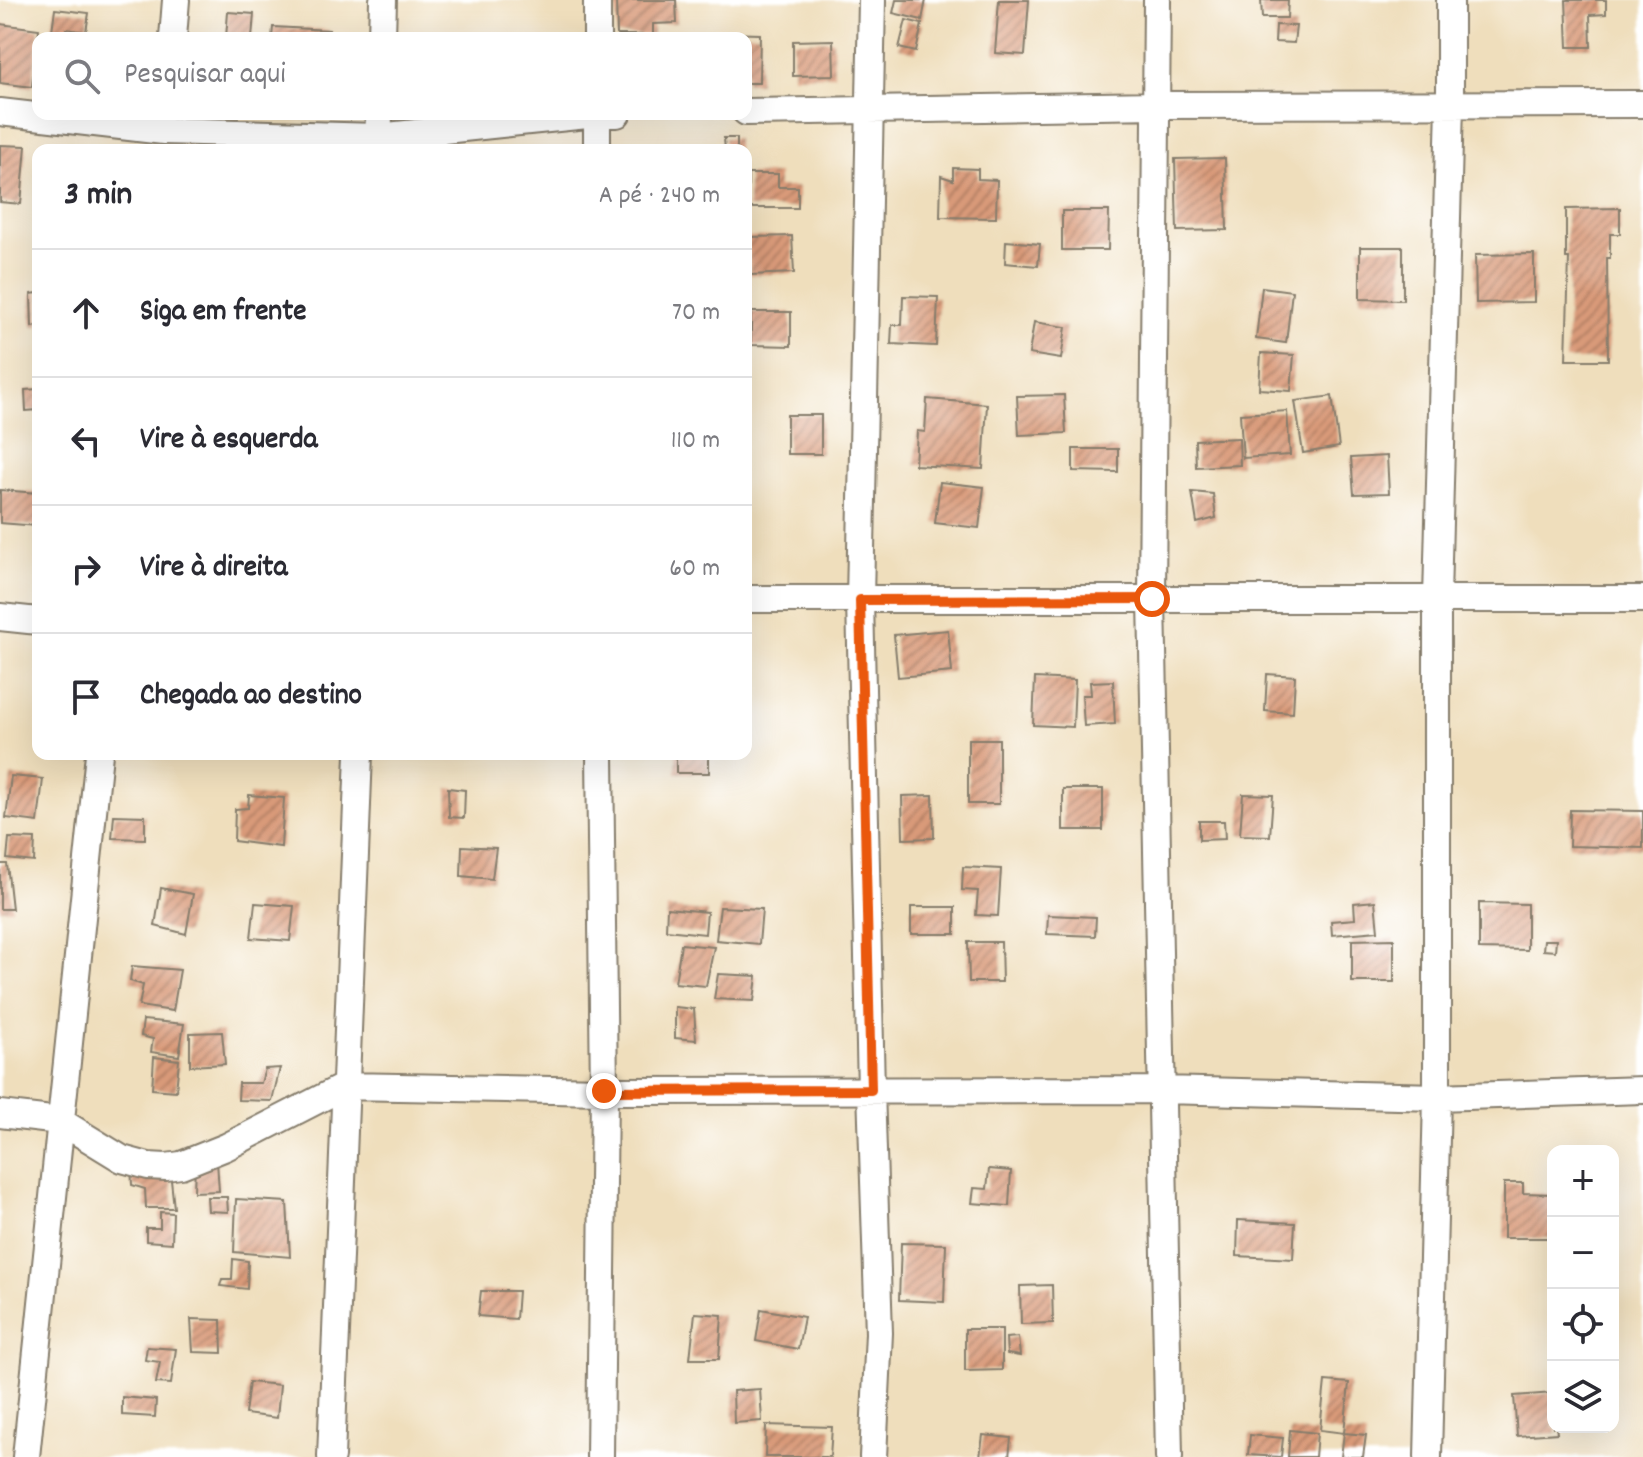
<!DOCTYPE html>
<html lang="pt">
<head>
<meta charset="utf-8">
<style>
  :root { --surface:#fff; --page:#f7f7f7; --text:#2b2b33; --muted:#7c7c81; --line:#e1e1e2 }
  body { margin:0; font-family:Dekko,sans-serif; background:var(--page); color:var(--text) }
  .controls { position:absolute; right:24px; bottom:24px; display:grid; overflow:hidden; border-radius:16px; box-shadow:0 8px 32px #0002 }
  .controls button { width:72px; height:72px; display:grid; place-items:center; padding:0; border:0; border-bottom:2px solid var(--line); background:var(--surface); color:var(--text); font:40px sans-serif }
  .stop { position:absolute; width:24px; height:24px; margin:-18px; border:6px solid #ea580c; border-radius:50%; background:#fff }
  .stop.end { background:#ea580c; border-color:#fff; box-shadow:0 2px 8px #0008 }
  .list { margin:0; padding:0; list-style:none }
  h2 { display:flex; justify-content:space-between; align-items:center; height:104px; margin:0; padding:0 32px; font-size:34px }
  h2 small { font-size:26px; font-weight:400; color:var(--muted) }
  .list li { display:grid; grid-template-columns:52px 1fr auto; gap:24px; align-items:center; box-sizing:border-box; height:128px; padding:0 32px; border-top:2px solid var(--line) }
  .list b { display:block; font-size:30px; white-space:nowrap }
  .list em { font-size:26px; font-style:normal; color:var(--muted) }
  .icon { flex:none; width:44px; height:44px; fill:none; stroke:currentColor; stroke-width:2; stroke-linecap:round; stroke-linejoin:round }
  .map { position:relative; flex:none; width:1643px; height:1457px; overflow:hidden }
  .search { position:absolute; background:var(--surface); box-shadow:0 8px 32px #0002; left:32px; top:32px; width:720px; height:88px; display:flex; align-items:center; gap:20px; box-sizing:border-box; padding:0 28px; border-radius:16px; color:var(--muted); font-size:30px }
  .panel { position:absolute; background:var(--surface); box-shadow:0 8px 32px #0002; left:32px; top:144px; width:720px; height:616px; border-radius:16px }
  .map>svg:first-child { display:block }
  .building { fill:url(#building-hatch) }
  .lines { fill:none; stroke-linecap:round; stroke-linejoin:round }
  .street-casing { stroke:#867d6c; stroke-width:30 }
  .street { stroke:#fff; stroke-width:26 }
  .route { stroke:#ea580c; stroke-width:10 }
</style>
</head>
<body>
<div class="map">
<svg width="1643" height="1457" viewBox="0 0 1643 1457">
  <defs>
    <pattern id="building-hatch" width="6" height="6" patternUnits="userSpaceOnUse" patternTransform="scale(2)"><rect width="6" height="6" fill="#d99a79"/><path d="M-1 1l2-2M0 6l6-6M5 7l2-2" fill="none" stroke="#af7d62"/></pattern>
  </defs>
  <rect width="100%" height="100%" fill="#fff"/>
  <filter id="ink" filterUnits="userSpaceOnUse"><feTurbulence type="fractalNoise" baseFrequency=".0125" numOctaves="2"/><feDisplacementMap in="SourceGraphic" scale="16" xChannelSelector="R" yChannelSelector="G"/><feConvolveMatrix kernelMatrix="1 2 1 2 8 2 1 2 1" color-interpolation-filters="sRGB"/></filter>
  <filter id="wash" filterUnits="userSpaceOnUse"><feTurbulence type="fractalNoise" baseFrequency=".006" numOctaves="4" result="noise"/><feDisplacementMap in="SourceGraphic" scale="32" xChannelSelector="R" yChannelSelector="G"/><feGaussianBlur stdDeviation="1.8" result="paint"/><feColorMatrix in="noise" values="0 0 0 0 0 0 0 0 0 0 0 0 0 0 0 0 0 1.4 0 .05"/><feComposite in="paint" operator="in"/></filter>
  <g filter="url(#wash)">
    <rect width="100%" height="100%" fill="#efdebc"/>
    <g id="blocks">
      <!-- building -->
      <path class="building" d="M 616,0 L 676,0 L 677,23 L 653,24 L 653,35 L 617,35 Z
        M 896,0 L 926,0 L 922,20 L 893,13 Z
        M 999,0 L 1029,0 L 1025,55 L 995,53 Z
        M 1261,0 L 1288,0 L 1287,18 L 1262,18 Z
        M 1566,0 L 1606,0 L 1606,14 L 1590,15 L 1591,47 L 1568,47 Z
        M 55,9 L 89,13 L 86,32 L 66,29 L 65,38 L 51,38 Z
        M 228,12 L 254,14 L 252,38 L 226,38 Z
        M 906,20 L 922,24 L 916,52 L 899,48 Z
        M 0,24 L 39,29 L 32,87 L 0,83 Z
        M 1276,25 L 1296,26 L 1294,43 L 1275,42 Z
        M 273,27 L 329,30 L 328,38 L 272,38 Z
        M 722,33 L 760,34 L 759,83 L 746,83 L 746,38 L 722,38 Z
        M 833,40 L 834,75 L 793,76 L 793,41 Z
        M 724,138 L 737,138 L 737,150 L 725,150 Z
        M 0,145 L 26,146 L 21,204 L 0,202 Z
        M 1225,158 L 1227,230 L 1177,231 L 1175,159 Z
        M 953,168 L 978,169 L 978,179 L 997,180 L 996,218 L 940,217 L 941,176 L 953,180 Z
        M 748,174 L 778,174 L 778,187 L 798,187 L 798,208 L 748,208 Z
        M 1620,208 L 1620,234 L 1610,234 L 1610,258 L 1607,258 L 1608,360 L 1566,360 L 1569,258 L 1566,258 L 1566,209 Z
        M 1062,211 L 1109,211 L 1108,250 L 1062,250 Z
        M 792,236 L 794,273 L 750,275 L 748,237 Z
        M 1006,241 L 1040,244 L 1038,266 L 1005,263 Z
        M 1360,247 L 1403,247 L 1403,300 L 1360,299 Z
        M 1534,254 L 1534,302 L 1476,303 L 1475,255 Z
        M 1262,287 L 1292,291 L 1286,343 L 1256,339 Z
        M 38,293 L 38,326 L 32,327 L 31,294 Z
        M 903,296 L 938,297 L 936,346 L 891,344 L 892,325 L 902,325 Z
        M 751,312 L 791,312 L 791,346 L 751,345 Z
        M 1034,322 L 1066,327 L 1061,359 L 1029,354 Z
        M 1261,353 L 1294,355 L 1291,391 L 1259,389 Z
        M 38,389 L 38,410 L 26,411 L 25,390 Z
        M 1064,395 L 1066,433 L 1019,435 L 1017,396 Z
        M 1332,396 L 1339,447 L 1303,453 L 1295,401 Z
        M 927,399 L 987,404 L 983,469 L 915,465 L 917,431 L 925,432 Z
        M 1287,411 L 1290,455 L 1243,458 L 1240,414 Z
        M 787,415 L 821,415 L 821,454 L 787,454 Z
        M 1239,438 L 1240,465 L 1196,467 L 1195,440 Z
        M 1073,449 L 1118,449 L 1118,472 L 1073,471 Z
        M 1387,456 L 1389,493 L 1354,494 L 1351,458 Z
        M 940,482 L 984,487 L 979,528 L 935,523 Z
        M 0,490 L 38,493 L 38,526 L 0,523 Z
        M 1192,492 L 1213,494 L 1216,518 L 1197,523 Z
        M 948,630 L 952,672 L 898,677 L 894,635 Z
        M 1267,674 L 1295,676 L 1293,713 L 1265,711 Z
        M 1035,678 L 1075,680 L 1073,727 L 1033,725 Z
        M 1113,681 L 1115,724 L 1084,726 L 1082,695 L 1091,695 L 1090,682 Z
        M 968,739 L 999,739 L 999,804 L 968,804 Z
        M 676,754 L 709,754 L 709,773 L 676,773 Z
        M 11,776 L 43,779 L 38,822 L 6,818 Z
        M 448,788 L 465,790 L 464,818 L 449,817 Z
        M 1063,789 L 1103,789 L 1103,830 L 1063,830 Z
        M 1243,794 L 1273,795 L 1270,836 L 1240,835 Z
        M 249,795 L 284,798 L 281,847 L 234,841 L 235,809 L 248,808 Z
        M 933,795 L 934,838 L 903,839 L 902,796 Z
        M 1570,810 L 1643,811 L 1643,848 L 1569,846 Z
        M 114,815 L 145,816 L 145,839 L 112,838 Z
        M 1199,821 L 1224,821 L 1225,839 L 1199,840 Z
        M 9,838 L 35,839 L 34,862 L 7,859 Z
        M 462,846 L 496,848 L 492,879 L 461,876 Z
        M 0,864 L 7,864 L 12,909 L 0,909 Z
        M 963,867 L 1001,869 L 998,916 L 976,915 L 978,891 L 962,890 Z
        M 161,888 L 193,894 L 186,934 L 155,926 Z
        M 1375,901 L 1378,931 L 1332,935 L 1331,921 L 1355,919 L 1354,903 Z
        M 255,903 L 294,906 L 290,941 L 251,938 Z
        M 1479,903 L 1527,904 L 1527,950 L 1479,949 Z
        M 720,907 L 762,909 L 759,944 L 716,940 Z
        M 911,907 L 955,907 L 955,934 L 911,934 Z
        M 667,908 L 707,912 L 705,934 L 666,930 Z
        M 1048,915 L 1096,917 L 1095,936 L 1047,934 Z
        M 1394,939 L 1394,982 L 1352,982 L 1352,940 Z
        M 1544,940 L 1556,940 L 1555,951 L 1543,950 Z
        M 968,942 L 1001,942 L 1002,982 L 969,982 Z
        M 681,944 L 714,947 L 706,986 L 675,983 Z
        M 132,966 L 180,970 L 173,1011 L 139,1006 L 143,985 L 130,981 Z
        M 718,974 L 757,976 L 754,1001 L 714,999 Z
        M 675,1007 L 694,1009 L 696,1040 L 675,1038 Z
        M 143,1020 L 184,1024 L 179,1056 L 151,1052 L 153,1039 L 141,1036 Z
        M 222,1032 L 225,1064 L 190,1066 L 190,1033 Z
        M 154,1057 L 179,1060 L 176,1091 L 152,1089 Z
        M 280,1068 L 272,1101 L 238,1100 L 239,1083 L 261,1083 L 265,1069 Z
        M 217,1161 L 219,1191 L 194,1192 L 195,1164 Z
        M 131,1166 L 170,1171 L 174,1208 L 146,1208 L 145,1189 L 132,1185 Z
        M 989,1169 L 1011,1171 L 1009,1206 L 972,1203 L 974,1188 L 987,1189 Z
        M 1504,1183 L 1523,1183 L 1523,1193 L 1553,1194 L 1553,1238 L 1504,1238 Z
        M 207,1197 L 227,1197 L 228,1212 L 208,1211 Z
        M 236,1199 L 287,1202 L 290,1257 L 234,1252 Z
        M 160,1212 L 173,1213 L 172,1243 L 146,1241 L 146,1228 L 160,1228 Z
        M 1238,1220 L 1295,1223 L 1293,1259 L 1237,1256 Z
        M 901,1243 L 946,1244 L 944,1302 L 899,1300 Z
        M 233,1259 L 248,1261 L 247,1289 L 220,1286 L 222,1279 L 232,1279 Z
        M 1052,1285 L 1053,1323 L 1021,1324 L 1020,1286 Z
        M 481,1291 L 518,1291 L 516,1319 L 478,1316 Z
        M 761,1309 L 804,1317 L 798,1349 L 756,1341 Z
        M 695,1313 L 722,1315 L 719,1359 L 690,1359 Z
        M 191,1319 L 221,1320 L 222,1353 L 193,1352 Z
        M 965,1329 L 1002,1329 L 1002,1370 L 965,1371 Z
        M 1018,1337 L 1020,1356 L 1007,1354 L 1006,1338 Z
        M 147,1347 L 176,1349 L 171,1384 L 156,1383 L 160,1362 L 145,1360 Z
        M 1325,1381 L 1349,1383 L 1344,1433 L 1320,1430 Z
        M 249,1382 L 280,1385 L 277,1418 L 245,1414 Z
        M 760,1389 L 762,1421 L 734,1423 L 733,1391 Z
        M 1553,1393 L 1553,1427 L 1556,1427 L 1557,1433 L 1517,1436 L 1514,1396 Z
        M 122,1397 L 156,1400 L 155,1417 L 122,1415 Z
        M 766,1425 L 832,1427 L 830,1457 L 765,1457 Z
        M 1290,1430 L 1317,1433 L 1315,1457 L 1288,1457 Z
        M 1344,1433 L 1366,1435 L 1363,1457 L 1341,1457 Z
        M 983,1435 L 1011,1438 L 1009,1457 L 980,1457 Z
        M 1250,1435 L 1283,1438 L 1281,1457 L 1248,1455 Z"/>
    </g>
  </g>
  <g filter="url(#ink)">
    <use href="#blocks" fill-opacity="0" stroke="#867d6c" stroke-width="2"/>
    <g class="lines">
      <!-- street casing -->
      <g class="street-casing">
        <path id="street" d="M 597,0 L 597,38
          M 872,0 L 860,600 L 871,1090 L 879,1333 L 873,1457
          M 1157,0 L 1152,599 L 1169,1457
          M 173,38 L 176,0
          M 382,38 L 383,0
          M 0,112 L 164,131 L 378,137 L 597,114 L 617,114
          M 746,112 L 1157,105 L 1643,104
          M 597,114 L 597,150
          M 378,150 L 379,114
          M 746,599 L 1643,599
          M 0,617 L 38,621
          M 600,754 L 604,1091 L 600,1457
          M 0,1114 L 60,1121 L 122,1159 L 148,1166 L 166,1167 L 181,1165 L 226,1147 L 345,1086 L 604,1091 L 1162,1090 L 1437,1097 L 1643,1090
          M 26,1457 L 99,754
          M 331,1457 L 359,754
          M 1428,1457 L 1437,1097 L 1437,598 L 1450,104 L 1450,0"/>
      </g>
      <!-- street -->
      <use href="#street" class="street"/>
    </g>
  </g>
  <g class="lines" filter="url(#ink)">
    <!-- route -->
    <path class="route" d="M 604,1091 L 871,1090 L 860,600 L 1152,599"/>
  </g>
</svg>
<div class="controls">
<button>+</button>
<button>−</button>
<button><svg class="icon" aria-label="locate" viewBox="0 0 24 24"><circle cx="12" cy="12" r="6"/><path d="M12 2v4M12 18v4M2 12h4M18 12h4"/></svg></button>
<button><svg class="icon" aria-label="layers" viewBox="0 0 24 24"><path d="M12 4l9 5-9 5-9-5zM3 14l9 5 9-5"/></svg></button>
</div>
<div class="stop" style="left:1152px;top:599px"></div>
<div class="stop end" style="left:604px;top:1091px"></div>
<div class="search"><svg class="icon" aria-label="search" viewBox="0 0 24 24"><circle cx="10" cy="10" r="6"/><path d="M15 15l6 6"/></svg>Pesquisar aqui</div>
<section class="panel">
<h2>3 min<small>A pé · 240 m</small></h2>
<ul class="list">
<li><svg class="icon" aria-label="ahead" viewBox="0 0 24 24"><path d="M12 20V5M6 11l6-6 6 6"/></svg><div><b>Siga em frente</b></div><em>70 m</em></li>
<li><svg class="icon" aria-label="left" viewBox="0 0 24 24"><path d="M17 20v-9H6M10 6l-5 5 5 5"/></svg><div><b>Vire à esquerda</b></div><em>110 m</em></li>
<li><svg class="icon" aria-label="right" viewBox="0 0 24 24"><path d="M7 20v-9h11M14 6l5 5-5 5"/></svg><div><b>Vire à direita</b></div><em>60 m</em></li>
<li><svg class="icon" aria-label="arrive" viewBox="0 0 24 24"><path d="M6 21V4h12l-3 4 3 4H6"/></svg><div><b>Chegada ao destino</b></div></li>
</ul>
</section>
</div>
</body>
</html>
